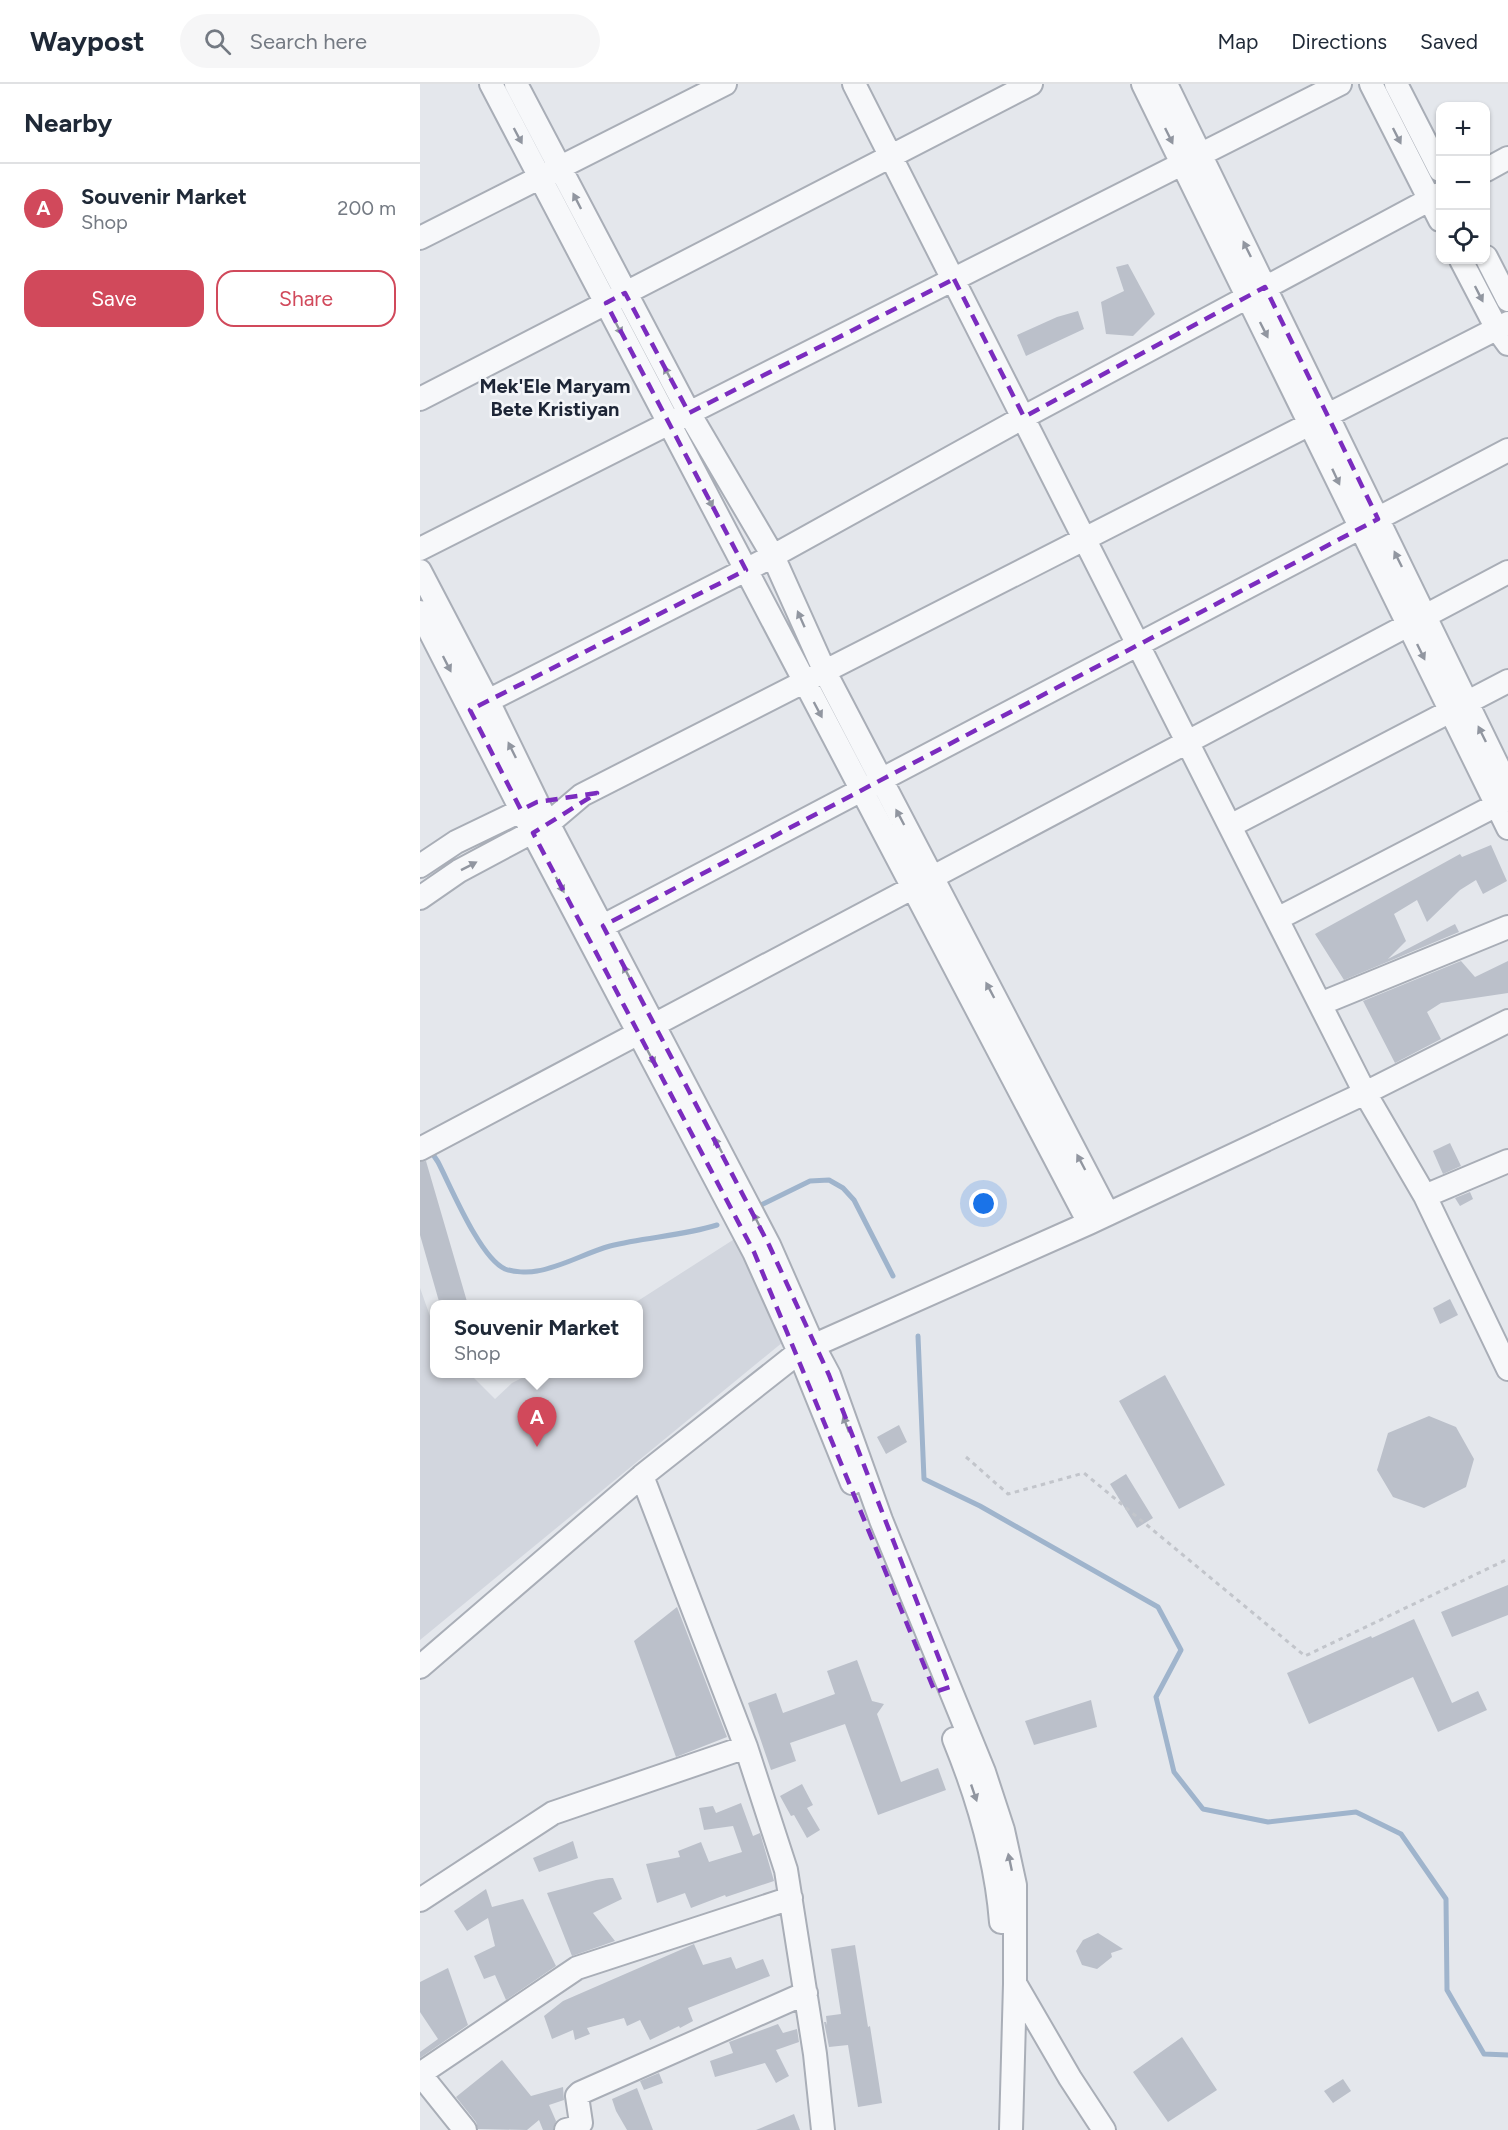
<!DOCTYPE html>
<html lang="en">
<head>
<meta charset="utf-8">
<style>
  :root { --surface:#fff; --page:#f6f6f7; --text:#1f2937; --muted:#747a83; --line:#e0e1e3; --accent:#d1495b }
  body { margin:0; font-family:Figtree,sans-serif; background:var(--page); color:var(--text) }
  .controls { position:absolute; right:18px; top:18px; display:grid; overflow:hidden; border-radius:12px; box-shadow:0 2px 4px #0004 }
  .controls button { width:54px; height:54px; display:grid; place-items:center; padding:0; border:0; border-bottom:2px solid var(--line); background:var(--surface); color:var(--text); font:30px sans-serif }
  .you { position:absolute; left:564px; top:1120px; width:21px; height:21px; margin:-15px; border:4px solid #fff; border-radius:50%; background:#1a73e8; box-shadow:0 0 0 9px #1a73e833 }
  .badge { display:grid; place-items:center; width:39px; height:39px; border-radius:50%; background:var(--accent); color:#fff; font-size:20px; font-weight:700 }
  .pin { position:absolute; translate:-50% -50px; filter:drop-shadow(0 2px 3px #0008) }
  .pin::after { content:''; position:absolute; top:32px; width:21px; height:18px; background:inherit; clip-path:polygon(0 0,100% 0,50% 100%) }
  .popup { position:absolute; left:10px; top:1216px; width:213px; height:78px; box-sizing:border-box; display:grid; place-content:center; border-radius:12px; background:var(--surface); filter:drop-shadow(0 2px 4px #0005); font-size:20px; white-space:nowrap; color:var(--muted) }
  .popup b { font-size:22px; color:var(--text) }
  .popup::after { content:''; position:absolute; left:50%; top:100%; margin-left:-12px; border:12px solid transparent; border-top-color:var(--surface) }
  .list { margin:0; padding:0; list-style:none }
  h2 { display:flex; justify-content:space-between; align-items:center; height:78px; margin:0; padding:0 24px; font-size:26px }
  h2 small { font-size:20px; font-weight:400; color:var(--muted) }
  .list li { display:grid; grid-template-columns:39px 1fr auto; gap:18px; align-items:center; box-sizing:border-box; height:90px; padding:0 24px; border-top:2px solid var(--line) }
  .list b { display:block; font-size:22px; white-space:nowrap }
  .list p { margin:0; font-size:20px; white-space:nowrap; color:var(--muted) }
  .list em { font-size:20px; font-style:normal; color:var(--muted) }
  .actions { display:flex; gap:12px; padding:18px 24px }
  .actions a { flex:1; padding:14px 0; border:2px solid var(--accent); border-radius:18px; text-align:center; font-size:21px; color:var(--accent) }
  .actions .main { background:var(--accent); color:#fff }
  .icon { flex:none; width:33px; height:33px; fill:none; stroke:currentColor; stroke-width:2; stroke-linecap:round; stroke-linejoin:round }
  .map { position:relative; flex:none; width:1088px; height:2046px; overflow:hidden }
  header { display:flex; align-items:center; gap:36px; box-sizing:border-box; height:84px; padding:0 30px; background:var(--surface); border-bottom:2px solid var(--line) }
  header strong { font-size:28px }
  nav { display:flex; gap:33px; margin-inline-start:auto; font-size:21px }
  .search { width:420px; height:54px; background:var(--page); display:flex; align-items:center; gap:15px; box-sizing:border-box; padding:0 21px; border-radius:33px; color:var(--muted); font-size:22px }
  main { display:flex }
  aside { flex:1; background:var(--surface) }
  .map>svg:first-child { display:block }
  .built { fill:#d2d6de }
  .lines { fill:none; stroke-linecap:round; stroke-linejoin:round }
  .stream { stroke:#9fb4cc; stroke-width:5 }
  .building { fill:#bbc0ca }
  .minor-casing { stroke:#a9aeb7; stroke-width:26 }
  .path { stroke:#c2c5cb; stroke-width:3; stroke-dasharray:4.5 4.5; stroke-linecap:butt }
  .minor { stroke:#f7f8fa; stroke-width:22 }
  .oneway { fill:#9196a0 }
  .marked { fill:none; stroke:#7b2cbf; stroke-width:4.5; stroke-dasharray:12 8; stroke-linejoin:round }
  .labels { text-anchor:middle; stroke-width:5; stroke-linejoin:round; paint-order:stroke }
  .neighbourhood-label { font-size:20px; font-weight:bold; fill:#1d2536; stroke:#f4f6f9 }
</style>
</head>
<body>
<header>
<strong>Waypost</strong>
<div class="search"><svg class="icon" aria-label="search" viewBox="0 0 24 24"><circle cx="10" cy="10" r="6"/><path d="M15 15l6 6"/></svg>Search here</div>
<nav><a>Map</a><a>Directions</a><a>Saved</a></nav>
</header>
<main>
<aside>
<h2>Nearby<small></small></h2>
<ul class="list">
<li><span class="badge">A</span><div><b>Souvenir Market</b><p>Shop</p></div><em>200 m</em></li>
</ul>
<div class="actions"><a class="main">Save</a><a>Share</a></div>
</aside>
<div class="map">
<svg width="1088" height="2046" viewBox="0 0 1088 2046">
  <rect width="100%" height="100%" fill="#e4e7ec"/>
  <!-- built -->
  <path class="built" d="M 316,1154 L 363,1258 L 0,1556 L 0,1204 L 15,1246 L 15,1290 L 50,1290 L 75,1315 L 92,1299 L 110,1290 L 219,1290 L 220,1227 L 219,1220 L 213,1220 Z"/>
  <g class="lines">
    <!-- stream -->
    <path class="stream" d="M 10,1066 L 18,1078 C 31,1103 60,1174 85,1185 C 93,1188 108,1189 117,1187 C 142,1183 165,1169 190,1162 C 226,1153 262,1152 297,1141
      M 341,1121 L 390,1097 L 409,1096 L 423,1104 L 434,1116 L 473,1192
      M 498,1252 L 504,1395 L 560,1422 L 738,1523 L 761,1566 L 736,1613 L 754,1688 L 783,1725 L 848,1738 L 936,1728 L 981,1750 L 1026,1815 L 1027,1906 L 1064,1970 L 1088,1971"/>
  </g>
  <!-- building -->
  <path class="building" d="M 708,180 L 735,230 L 713,252 L 686,250 L 681,218 L 704,207 L 696,183 Z
    M 658,227 L 664,245 L 606,272 L 597,251 L 637,233 Z
    M 1071,761 L 1087,797 L 1063,810 L 1056,796 L 1040,806 L 1007,838 L 997,816 L 974,830 L 986,857 L 968,875 L 1035,840 L 1039,848 L 924,896 L 895,850 L 1040,770 L 1042,773 Z
    M 1041,877 L 1055,893 L 1088,877 L 1088,909 L 1021,919 L 1007,928 L 1021,955 L 975,979 L 943,917 Z
    M 1030,1059 L 1041,1082 L 1023,1090 L 1013,1067 Z
    M 6,1077 L 48,1221 L 20,1221 L 0,1151 L 0,1078 Z
    M 1050,1108 L 1053,1115 L 1040,1122 L 1035,1114 Z
    M 1030,1215 L 1038,1231 L 1020,1240 L 1013,1224 Z
    M 745,1291 L 805,1401 L 759,1425 L 699,1317 Z
    M 1009,1332 L 1036,1343 L 1054,1375 L 1046,1403 L 1004,1424 L 973,1413 L 957,1386 L 968,1349 Z
    M 479,1341 L 487,1358 L 466,1370 L 457,1353 Z
    M 706,1390 L 733,1434 L 717,1444 L 690,1400 Z
    M 1088,1501 L 1088,1531 L 1032,1553 L 1021,1528 Z
    M 257,1523 L 307,1653 L 256,1673 L 214,1557 Z
    M 994,1535 L 1032,1619 L 1058,1607 L 1067,1626 L 1018,1648 L 993,1593 L 889,1640 L 867,1589 L 951,1552 L 952,1554 Z
    M 437,1576 L 452,1617 L 464,1620 L 457,1630 L 481,1698 L 518,1684 L 526,1706 L 458,1731 L 425,1640 L 370,1659 L 376,1677 L 351,1686 L 328,1619 L 356,1609 L 363,1629 L 415,1610 L 407,1587 Z
    M 671,1616 L 677,1643 L 614,1661 L 605,1637 Z
    M 382,1700 L 393,1721 L 387,1724 L 400,1746 L 387,1754 L 374,1731 L 371,1732 L 360,1712 Z
    M 321,1719 L 333,1752 L 340,1749 L 354,1797 L 306,1813 L 305,1811 L 271,1824 L 265,1809 L 237,1819 L 226,1780 L 260,1773 L 258,1767 L 281,1758 L 289,1778 L 322,1768 L 313,1742 L 284,1746 L 279,1724 L 293,1722 L 296,1729 Z
    M 153,1757 L 158,1774 L 119,1788 L 113,1774 Z
    M 189,1794 L 193,1794 L 202,1815 L 173,1829 L 195,1857 L 152,1872 L 127,1809 L 176,1796 Z
    M 66,1805 L 72,1823 L 103,1815 L 136,1882 L 86,1916 L 75,1891 L 64,1895 L 54,1872 L 75,1862 L 68,1834 L 47,1847 L 34,1827 Z
    M 678,1849 L 703,1865 L 691,1869 L 692,1873 L 677,1885 L 662,1881 L 656,1867 L 663,1856 Z
    M 274,1860 L 283,1881 L 311,1873 L 316,1885 L 343,1875 L 350,1892 L 268,1924 L 273,1937 L 260,1944 L 259,1942 L 230,1956 L 220,1936 L 207,1942 L 204,1934 L 167,1944 L 170,1950 L 155,1956 L 153,1946 L 132,1955 L 124,1932 L 143,1917 Z
    M 435,1861 L 448,1943 L 450,1942 L 462,2019 L 438,2023 L 428,1961 L 409,1963 L 404,1938 L 406,1938 L 407,1941 L 406,1932 L 421,1930 L 411,1865 Z
    M 28,1884 L 48,1941 L 0,1974 L 0,1968 L 18,1955 L 0,1928 L 0,1898 Z
    M 358,1940 L 363,1949 L 377,1945 L 379,1958 L 356,1966 L 369,1992 L 356,1999 L 345,1979 L 295,1993 L 290,1977 L 313,1969 L 309,1958 Z
    M 762,1953 L 797,2006 L 748,2038 L 713,1988 Z
    M 82,1976 L 111,2012 L 143,2003 L 144,2016 L 129,2021 L 136,2037 L 133,2046 L 123,2046 L 119,2036 L 107,2046 L 58,2045 L 56,2038 L 36,2013 Z
    M 239,1989 L 243,1999 L 224,2006 L 220,1997 Z
    M 923,1995 L 931,2007 L 913,2019 L 904,2007 Z
    M 217,2004 L 233,2046 L 207,2046 L 196,2027 L 192,2015 Z
    M 374,2030 L 380,2046 L 336,2046 Z"/>
  <g class="lines">
    <!-- minor casing -->
    <g class="minor-casing">
      <path id="minor" d="M 71,0 L 669,1139
        M 96,0 L 269,329 L 353,472 L 405,588 L 688,1130
        M 434,0 L 945,1009 L 1005,1112 L 1088,1285
        M 723,0 L 1088,744
        M 746,0 L 1088,703
        M 951,0 L 1020,136
        M 976,0 L 1020,86
        M 1066,86 L 1088,74
        M 0,154 L 305,0
        M 1066,173 L 1088,216
        M 1041,176 L 1077,245 L 1088,260
        M 0,315 L 611,0
        M 0,465 L 920,0
        M 0,487 L 68,617 L 117,718 L 349,1161 L 393,1261 L 409,1291 L 461,1436 L 564,1688 L 583,1746 L 595,1801 L 595,1900 L 591,2046
        M 0,528 L 113,749 L 334,1168 L 379,1268 L 432,1399
        M 54,624 L 353,472 L 604,333 L 1020,110
        M 810,742 L 1088,597
        M 0,782 L 36,758 L 115,720
        M 0,814 L 39,787 L 129,739 L 162,711 L 1088,239
        M 857,835 L 1088,715
        M 183,842 L 1088,366
        M 900,920 L 1088,843
        M 0,1065 L 1088,488
        M 1005,1112 L 1088,1077
        M 222,1392 L 326,1663 L 366,1786 L 395,1970 L 403,2046
        M 0,1583 L 222,1392 L 379,1268 L 669,1139 L 945,1009 L 1088,937
        M 534,1655 C 558,1714 576,1774 581,1838
        M 0,1816 L 133,1729 L 326,1663
        M 596,1901 L 650,1994 L 684,2046
        M 0,1990 L 157,1884 L 371,1814
        M 0,1990 L 45,2046
        M 146,2046 L 158,2043 L 161,2039 L 157,2012 L 160,2009 L 386,1909"/>
    </g>
    <!-- path -->
    <path class="path" d="M 546,1373 L 588,1410 L 664,1389 L 885,1572 L 1088,1475"/>
    <!-- minor -->
    <use href="#minor" class="minor"/>
  </g>
  <!-- one-way arrows -->
  <defs><path id="oneway-solid" d="M-6-.8H1V-3.2L6.5 0L1 3.2V.8H-6Z" transform="scale(1.5)"/></defs>
  <g class="oneway">
    <use href="#oneway-solid" transform="translate(98 52) rotate(62)"/>
    <use href="#oneway-solid" transform="translate(749 52) rotate(64)"/>
    <use href="#oneway-solid" transform="translate(977 52) rotate(63)"/>
    <use href="#oneway-solid" transform="translate(157 117) rotate(-117)"/>
    <use href="#oneway-solid" transform="translate(827 165) rotate(-116)"/>
    <use href="#oneway-solid" transform="translate(1059 210) rotate(63)"/>
    <use href="#oneway-solid" transform="translate(198 243) rotate(62)"/>
    <use href="#oneway-solid" transform="translate(844 246) rotate(63)"/>
    <use href="#oneway-solid" transform="translate(248 290) rotate(-118)"/>
    <use href="#oneway-solid" transform="translate(916 393) rotate(65)"/>
    <use href="#oneway-solid" transform="translate(289 416) rotate(62)"/>
    <use href="#oneway-solid" transform="translate(978 475) rotate(-116)"/>
    <use href="#oneway-solid" transform="translate(381 535) rotate(-114)"/>
    <use href="#oneway-solid" transform="translate(1001 568) rotate(64)"/>
    <use href="#oneway-solid" transform="translate(27 580) rotate(63)"/>
    <use href="#oneway-solid" transform="translate(398 626) rotate(62)"/>
    <use href="#oneway-solid" transform="translate(1062 650) rotate(-116)"/>
    <use href="#oneway-solid" transform="translate(92 666) rotate(-116)"/>
    <use href="#oneway-solid" transform="translate(480 733) rotate(-118)"/>
    <use href="#oneway-solid" transform="translate(49 782) rotate(-27)"/>
    <use href="#oneway-solid" transform="translate(140 801) rotate(62)"/>
    <use href="#oneway-solid" transform="translate(207 889) rotate(-118)"/>
    <use href="#oneway-solid" transform="translate(570 906) rotate(-118)"/>
    <use href="#oneway-solid" transform="translate(231 973) rotate(62)"/>
    <use href="#oneway-solid" transform="translate(298 1061) rotate(-118)"/>
    <use href="#oneway-solid" transform="translate(661 1078) rotate(-118)"/>
    <use href="#oneway-solid" transform="translate(337 1137) rotate(-117)"/>
    <use href="#oneway-solid" transform="translate(426 1340) rotate(-110)"/>
    <use href="#oneway-solid" transform="translate(554 1709) rotate(71)"/>
    <use href="#oneway-solid" transform="translate(590 1778) rotate(-102)"/>
  </g>
  <!-- marked area -->
  <path class="marked" d="M 534,195 L 604,333 L 845,203 L 958,435 L 183,842 L 349,1161 L 409,1291 L 530,1603 L 515,1608 L 334,1168 L 113,749 L 177,709 L 117,718 L 101,726 L 50,626 L 326,486 L 186,219 L 205,209 L 269,329 Z"/>
  <g class="labels">
    <!-- neighbourhood labels -->
    <g class="neighbourhood-label">
      <text x="135" y="309">Mek'Ele Maryam<tspan x="135" dy="23">Bete Kristiyan</tspan></text>
    </g>
  </g>
</svg>
<div class="controls">
<button>+</button>
<button>−</button>
<button><svg class="icon" aria-label="locate" viewBox="0 0 24 24"><circle cx="12" cy="12" r="6"/><path d="M12 2v4M12 18v4M2 12h4M18 12h4"/></svg></button>
</div>
<div class="you"></div>
<div class="pin badge" style="left:117px;top:1363px">A</div>
<div class="popup"><b>Souvenir Market</b>Shop</div>
</div>
</main>
</body>
</html>
